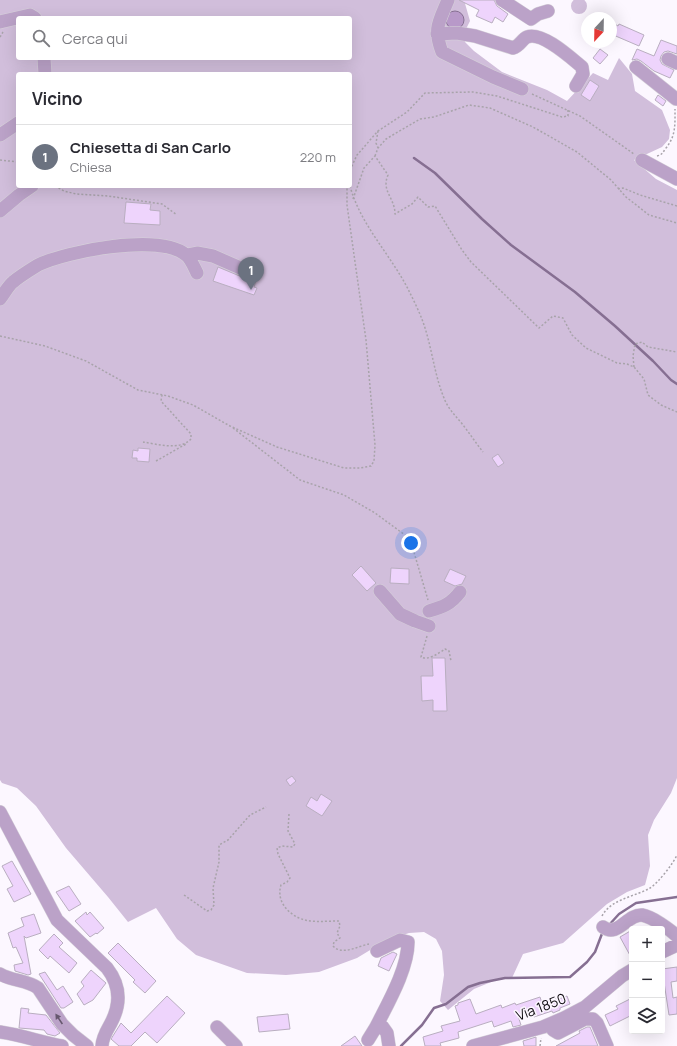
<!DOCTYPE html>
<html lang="it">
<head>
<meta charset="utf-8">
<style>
  :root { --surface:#fff; --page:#f7f7f7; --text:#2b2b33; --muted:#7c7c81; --line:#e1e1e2; --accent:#111827 }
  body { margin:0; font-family:Manrope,sans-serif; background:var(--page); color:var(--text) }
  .controls { position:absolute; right:12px; bottom:12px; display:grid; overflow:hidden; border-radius:4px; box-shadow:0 4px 16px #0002 }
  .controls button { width:36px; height:36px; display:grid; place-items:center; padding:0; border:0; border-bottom:1px solid var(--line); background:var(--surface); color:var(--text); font:20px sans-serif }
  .compass { position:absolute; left:581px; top:12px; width:36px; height:36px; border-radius:50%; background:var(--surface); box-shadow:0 4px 16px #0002; rotate:202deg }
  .you { position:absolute; left:411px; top:543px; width:14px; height:14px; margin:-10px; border:3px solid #fff; border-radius:50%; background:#1a73e8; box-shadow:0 0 0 6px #1a73e833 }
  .badge { display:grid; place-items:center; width:26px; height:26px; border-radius:50%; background:var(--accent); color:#fff; font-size:13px; font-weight:700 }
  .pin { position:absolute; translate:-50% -33px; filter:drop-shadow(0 1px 2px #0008) }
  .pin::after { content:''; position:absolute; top:21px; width:14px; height:12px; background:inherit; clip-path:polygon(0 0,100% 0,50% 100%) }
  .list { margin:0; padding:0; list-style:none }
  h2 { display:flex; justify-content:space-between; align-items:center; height:52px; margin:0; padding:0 16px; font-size:17px }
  h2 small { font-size:13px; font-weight:400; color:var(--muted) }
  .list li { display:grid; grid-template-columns:26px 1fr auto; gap:12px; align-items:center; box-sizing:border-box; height:64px; padding:0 16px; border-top:1px solid var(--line) }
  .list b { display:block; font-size:15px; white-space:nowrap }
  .list p { margin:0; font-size:13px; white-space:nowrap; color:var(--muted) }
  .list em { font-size:13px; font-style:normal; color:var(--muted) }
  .icon { flex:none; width:22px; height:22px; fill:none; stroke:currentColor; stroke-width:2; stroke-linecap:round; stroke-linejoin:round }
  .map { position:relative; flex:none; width:677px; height:1046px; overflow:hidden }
  .search { position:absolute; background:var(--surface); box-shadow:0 4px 16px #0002; left:16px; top:16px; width:336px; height:44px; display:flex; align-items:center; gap:10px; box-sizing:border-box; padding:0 14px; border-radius:4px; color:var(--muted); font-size:15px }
  .panel { position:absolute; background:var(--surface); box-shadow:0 4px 16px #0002; left:16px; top:72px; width:336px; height:116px; border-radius:4px }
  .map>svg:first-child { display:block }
  .green { fill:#d1bedb; fill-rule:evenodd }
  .water { fill:#b899c9; stroke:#866f92 }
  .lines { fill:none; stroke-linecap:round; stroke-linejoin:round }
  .stream { stroke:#866f92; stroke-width:2.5 }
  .building { fill:#eed4fc; stroke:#b9aec0 }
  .minor-casing { stroke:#d6d2d9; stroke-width:14 }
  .path { stroke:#a8a3aa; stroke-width:1.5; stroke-dasharray:2 2; stroke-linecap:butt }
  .minor { stroke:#bba2c8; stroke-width:13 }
  .oneway { fill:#66586e }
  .labels { text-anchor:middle; stroke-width:3; stroke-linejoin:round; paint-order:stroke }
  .street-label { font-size:14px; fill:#110d13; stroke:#fcf7ff }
</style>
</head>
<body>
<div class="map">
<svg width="677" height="1046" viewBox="0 0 677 1046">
  <rect width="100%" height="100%" fill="#fcf7ff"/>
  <!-- green -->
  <path class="green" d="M571 6a8 8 0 1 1 16 0a8 8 0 1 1-16 0Z
    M 0,0 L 464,0 L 470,21 L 466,29 L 465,42 L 474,51 L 502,72 L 547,90 L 567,101 L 593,73 L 608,80 L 619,58 L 632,74 L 635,91 L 662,110 L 670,130 L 669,139 L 662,147 L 634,160 L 656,179 L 677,190 L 677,778 L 671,793 L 654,820 L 648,835 L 650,866 L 645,885 L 627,892 L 607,904 L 563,943 L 523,954 L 512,978 L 496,980 L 474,989 L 448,1010 L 440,1001 L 444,975 L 442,951 L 436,939 L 424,932 L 409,933 L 385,941 L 357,958 L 319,972 L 286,975 L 247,973 L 196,955 L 177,939 L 156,908 L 128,922 L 108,897 L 66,848 L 36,806 L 17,788 L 2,783 L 0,780 ZM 18,18 L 350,18 L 350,58 L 18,58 ZM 18,74 L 350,74 L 350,186 L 18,186 Z"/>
  <!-- water -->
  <path class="water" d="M446 20a9 9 0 1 1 18 0a9 9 0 1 1-18 0Z"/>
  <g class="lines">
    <!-- stream -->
    <path class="stream" d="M 414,158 L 435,173 L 482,219 L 511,245 L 575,292 L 615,326 L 653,361 L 671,380 L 677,384
      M 609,925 L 619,914 L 636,903 L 677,897
      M 401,1046 L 422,1025 L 434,1008 L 446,1004 L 468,987 L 480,983 L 505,978 L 570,977 L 587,962 L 595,952 L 603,931"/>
  </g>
  <!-- building -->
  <path class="building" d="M 459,0 L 494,0 L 497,6 L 508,14 L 503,22 L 495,17 L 492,23 L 476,16 L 479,10 Z
    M 611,22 L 618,26 L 619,24 L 644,35 L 639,46 L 611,34 Z
    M 661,40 L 677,46 L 677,54 L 668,51 L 664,52 L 661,56 L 660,60 L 662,64 L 674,70 L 670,78 L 654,71 L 641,61 L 637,59 L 632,60 L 637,49 L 654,56 Z
    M 600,49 L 608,55 L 600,64 L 593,58 Z
    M 590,80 L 599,86 L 590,101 L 581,95 Z
    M 658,95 L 666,101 L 663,106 L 655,100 Z
    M 126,202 L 151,204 L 150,210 L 160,211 L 160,225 L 124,223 Z
    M 252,262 L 261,265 L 254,287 L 257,288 L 254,295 L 213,281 L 218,267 L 242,277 L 249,277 L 252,273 Z
    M 138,448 L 150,449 L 149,462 L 137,461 L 137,458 L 132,458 L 133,450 L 138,451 Z
    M 498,454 L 504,463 L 498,467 L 492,458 Z
    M 361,566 L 376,583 L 367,591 L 352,575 Z
    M 391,568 L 409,569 L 409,584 L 390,583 Z
    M 450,569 L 466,576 L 462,584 L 455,586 L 444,581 Z
    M 432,658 L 445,658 L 447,711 L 433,711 L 433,700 L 422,701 L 421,676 L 433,676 Z
    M 292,776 L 296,781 L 290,786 L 286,780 Z
    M 321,794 L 332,801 L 322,816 L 306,806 L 311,797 L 317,801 Z
    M 12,861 L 31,894 L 14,902 L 7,889 L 13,886 L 2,866 Z
    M 69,886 L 81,904 L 69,911 L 56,892 Z
    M 86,912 L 87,915 L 90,912 L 104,928 L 97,934 L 96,933 L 90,937 L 75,921 Z
    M 34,914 L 41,933 L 26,938 L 24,936 L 31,974 L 28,975 L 15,971 L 14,965 L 23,963 L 16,947 L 13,948 L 8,933 L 24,926 L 21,918 Z
    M 632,930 L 632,959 L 620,937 Z
    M 54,934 L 63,943 L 59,947 L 77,963 L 69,973 L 50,956 L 48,959 L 39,950 Z
    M 118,943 L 156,981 L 145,993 L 133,982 L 135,980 L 108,953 Z
    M 393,952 L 397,954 L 389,971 L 378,966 L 381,958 Z
    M 677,967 L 677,981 L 671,982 L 673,998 L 677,997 L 677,1014 L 669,1015 L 662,969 Z
    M 91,970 L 106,983 L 93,1000 L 84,1005 L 77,994 L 84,986 L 81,982 Z
    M 45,972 L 57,990 L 63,986 L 73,1002 L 64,1008 L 61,1008 L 39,974 Z
    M 167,996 L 185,1013 L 157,1043 L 145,1032 L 131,1046 L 119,1046 L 111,1039 L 121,1023 L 131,1033 Z
    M 567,996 L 570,1004 L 560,1008 L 560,1010 L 553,1013 L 552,1011 L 534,1017 L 531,1011 L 518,1016 L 521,1025 L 513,1027 L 511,1021 L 494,1027 L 492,1021 L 458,1032 L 459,1038 L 440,1043 L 441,1046 L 425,1046 L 423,1037 L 443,1031 L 441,1026 L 460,1021 L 455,1006 L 458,1005 L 458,1003 L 470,999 L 476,1014 L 501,1005 L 502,1008 L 515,1003 L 516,1005 L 540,997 L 542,1003 L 555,998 L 556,1000 Z
    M 630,999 L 632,1005 L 632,1015 L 610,1026 L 605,1015 L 618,1009 L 616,1006 Z
    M 21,1008 L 29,1009 L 28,1013 L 46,1015 L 60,1033 L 55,1036 L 47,1034 L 44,1030 L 19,1028 Z
    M 288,1014 L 290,1029 L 259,1032 L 257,1017 Z
    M 587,1027 L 590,1027 L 598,1046 L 556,1046 L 580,1033 L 579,1031 Z
    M 355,1036 L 362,1046 L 341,1046 Z
    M 536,1037 L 536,1046 L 524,1046 L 523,1041 Z"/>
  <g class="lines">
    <!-- minor casing -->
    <g class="minor-casing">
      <path id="minor" d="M 448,0 C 439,22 433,28 442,52 L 493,77 L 522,89
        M 502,0 L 531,19 L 538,14 L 548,11
        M 0,22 L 30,15 L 35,18
        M 437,34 L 457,33 L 475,36 L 513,48 C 520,46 522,39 527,37 C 542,31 571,58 582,67 L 583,74 L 576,86
        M 44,58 L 45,74
        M 668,59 L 677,63
        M 636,67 L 676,99
        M 0,135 L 18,123
        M 642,160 L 677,179
        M 0,211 L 19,195 L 32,186
        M 187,255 L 197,253 L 213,256 L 245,270
        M 0,299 C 4,294 8,286 13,282 C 20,276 30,270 38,265 C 67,251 160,233 186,255 C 191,259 194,267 197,273
        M 380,591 L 400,614 L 415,621 L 429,626
        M 429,611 C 443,607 451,604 460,592
        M 0,812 L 57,920 L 107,968 C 121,986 121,1004 111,1023 C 107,1030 102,1038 102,1046
        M 603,927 C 618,938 627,914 642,915 C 653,917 669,929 677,936
        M 662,952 L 677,945
        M 0,974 C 12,981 27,980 38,988 L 62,1024 L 73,1035 L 87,1046
        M 551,1024 L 553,1030 L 558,1033 L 585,1019 L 593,1019 L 597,1023 L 607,1046
        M 217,1027 L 236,1046
        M 376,1027 C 388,1003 408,969 408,942 L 400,940 L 377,951
        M 0,1032 C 21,1035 41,1042 62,1046
        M 368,1040 L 376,1027 L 382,1026 L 387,1033 L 389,1046
        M 473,1046 L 543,1027 L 564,1018 L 585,1007 L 622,976 L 632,970"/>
    </g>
    <!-- path -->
    <path class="path" d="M 0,37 L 3,32
      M 532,94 L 580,116 L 634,154
      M 378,131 L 376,143 L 378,148
      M 375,156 L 378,148 L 386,139 L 420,119 L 434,117 L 469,105 L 490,108 L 533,127 L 577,152 L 611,180 L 626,197 L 649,215 L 677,223
      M 657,156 C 662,155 663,152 666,148 C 676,136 675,124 675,109
      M 0,160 L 18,162
      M 350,170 L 357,155 L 378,131 L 407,112 L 425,93 L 473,92 L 497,96 L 562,117 L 568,116 L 568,110
      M 55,186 L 64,191 L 76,194 L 108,196 L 162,204 L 177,215
      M 350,186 C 360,224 390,254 408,289 C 413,299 419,311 423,322 C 432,347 434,374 444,398 C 448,409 456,416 463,425 C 470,434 476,443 483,452
      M 618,189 L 623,188 L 640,195 L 677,206
      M 353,199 L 364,168 L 375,156 L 388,175 C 381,191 395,198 395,214 L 412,204 L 418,197 L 428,207 L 435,206 L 462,250 L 471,262 L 539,328 L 553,316 L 563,318 L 572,335 L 586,348 L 617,363 L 627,364 L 634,367 L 644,379 L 648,395 L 661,405 L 677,412
      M 0,336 L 45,346 L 86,361 L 138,390 L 168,396 L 193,405 L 230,426 L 277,447 L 344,468 L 360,468 L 371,466 L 374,461 L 375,445 L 366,340 L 347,205 L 347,186
      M 634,367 L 633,356 L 635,344 L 642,342 L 648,347 L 677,352
      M 233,428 L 300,480 L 344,495 L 375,513 L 405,535 L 413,549 L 428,600
      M 143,442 C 157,444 180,451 191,439 L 191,434 L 161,401 L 162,395
      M 156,461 L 186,444
      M 427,636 L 421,657 C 428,661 439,653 445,649 L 449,651 L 451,661
      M 289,814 L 288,831 L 295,844 L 293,847 L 282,846 L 277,848 L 278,854 L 290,878 L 287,882 L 281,885 C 275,904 293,919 310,921 C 320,922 330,921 339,921 L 340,926 L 337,933 L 340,938 L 334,942 L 333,946 C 342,956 358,946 369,944
      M 184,895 L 207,911 L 211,910 L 214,905 L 213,888 L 219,862 L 219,845 L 228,840 L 250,815 L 266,807
      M 602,916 C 611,899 634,897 650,888 C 658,883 673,864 677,855
      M 540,1046 L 541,1038"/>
    <!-- minor -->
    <use href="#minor" class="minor"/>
  </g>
  <!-- one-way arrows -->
  <defs><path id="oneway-solid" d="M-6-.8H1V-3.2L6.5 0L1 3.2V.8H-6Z"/></defs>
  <use class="oneway" href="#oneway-solid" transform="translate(59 1019) rotate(-124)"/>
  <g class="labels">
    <!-- street labels -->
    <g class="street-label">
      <text transform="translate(541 1007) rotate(-21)" y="5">Via 1850</text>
    </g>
  </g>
</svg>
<div class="controls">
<button>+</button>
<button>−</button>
<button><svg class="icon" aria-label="layers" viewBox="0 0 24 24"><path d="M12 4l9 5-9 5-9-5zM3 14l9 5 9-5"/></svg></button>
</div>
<svg class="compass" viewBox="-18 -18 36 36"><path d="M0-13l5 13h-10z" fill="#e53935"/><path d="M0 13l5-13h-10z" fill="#7c7c81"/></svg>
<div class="you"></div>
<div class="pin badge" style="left:251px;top:290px;background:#6b7280">1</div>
<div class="search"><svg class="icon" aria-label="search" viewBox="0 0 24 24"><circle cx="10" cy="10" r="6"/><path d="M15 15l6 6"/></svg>Cerca qui</div>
<section class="panel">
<h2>Vicino<small></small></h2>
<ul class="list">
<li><span class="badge" style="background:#6b7280">1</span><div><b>Chiesetta di San Carlo</b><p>Chiesa</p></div><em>220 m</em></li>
</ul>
</section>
</div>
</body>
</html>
